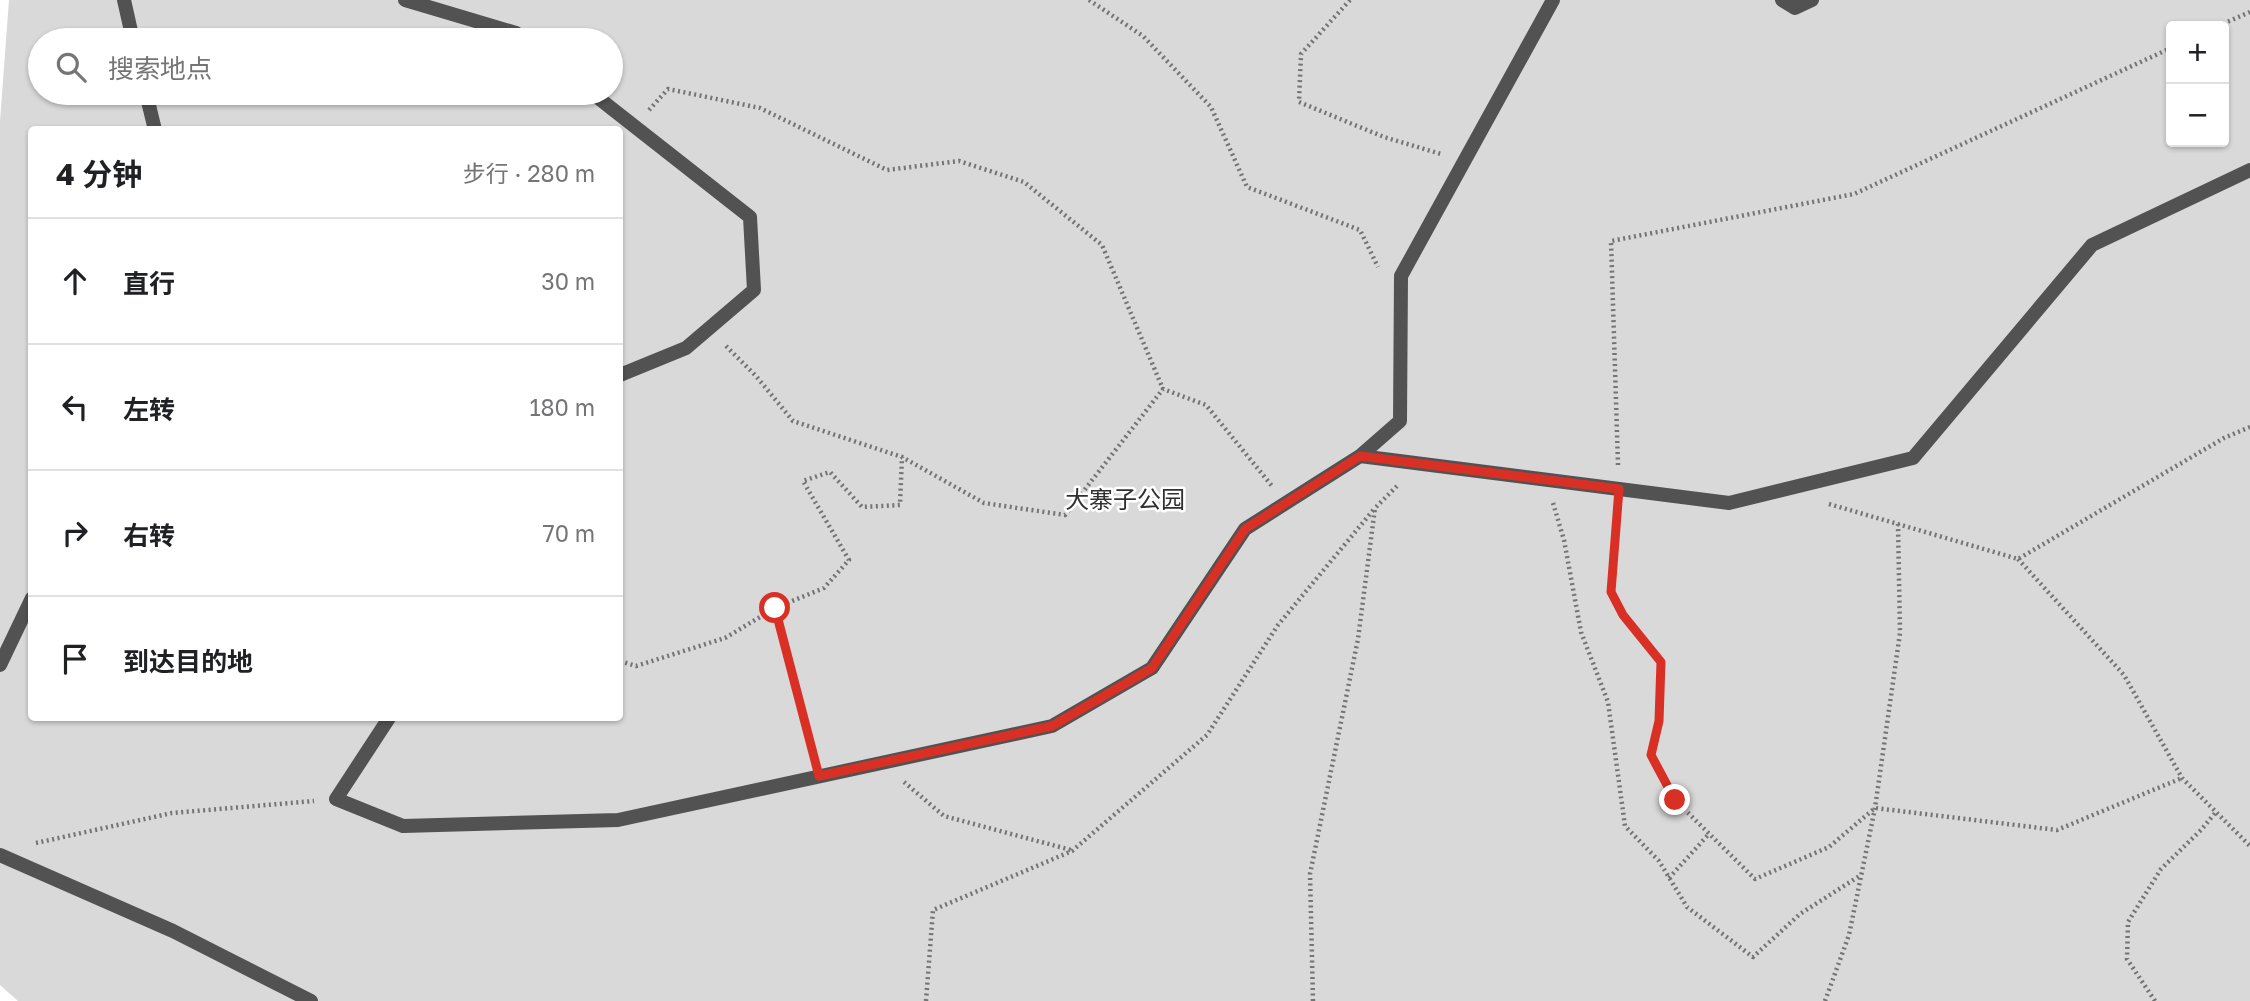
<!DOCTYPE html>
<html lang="zh">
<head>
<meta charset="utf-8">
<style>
  :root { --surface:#fff; --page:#f6f6f6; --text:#202124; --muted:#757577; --line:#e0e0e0 }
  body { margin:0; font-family:"Golos Text","Noto Sans SC",sans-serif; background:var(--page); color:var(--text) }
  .controls { position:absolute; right:21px; top:21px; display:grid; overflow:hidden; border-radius:7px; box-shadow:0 2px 5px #0004 }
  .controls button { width:63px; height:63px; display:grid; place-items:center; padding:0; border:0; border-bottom:2px solid var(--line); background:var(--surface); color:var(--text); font:35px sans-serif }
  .stop { position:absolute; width:21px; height:21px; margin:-16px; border:5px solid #d93025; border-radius:50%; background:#fff }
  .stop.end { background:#d93025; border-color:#fff; box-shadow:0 2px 7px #0008 }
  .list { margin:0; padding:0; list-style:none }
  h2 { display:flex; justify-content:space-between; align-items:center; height:91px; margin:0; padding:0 28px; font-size:30px }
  h2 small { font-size:23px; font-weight:400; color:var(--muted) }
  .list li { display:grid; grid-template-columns:46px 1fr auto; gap:21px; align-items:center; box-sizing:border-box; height:126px; padding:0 28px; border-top:2px solid var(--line) }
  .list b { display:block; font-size:26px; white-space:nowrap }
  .list em { font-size:23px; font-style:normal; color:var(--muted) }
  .icon { flex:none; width:38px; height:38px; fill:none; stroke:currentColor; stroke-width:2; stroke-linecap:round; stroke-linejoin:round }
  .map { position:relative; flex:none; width:2250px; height:1001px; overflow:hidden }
  .search { position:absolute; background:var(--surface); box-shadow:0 2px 5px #0004; left:28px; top:28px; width:595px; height:77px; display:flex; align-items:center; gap:18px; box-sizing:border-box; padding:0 24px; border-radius:38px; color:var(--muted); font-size:26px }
  .panel { position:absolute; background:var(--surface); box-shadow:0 2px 5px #0004; left:28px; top:126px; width:595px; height:595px; border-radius:7px }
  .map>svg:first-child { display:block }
  .green { fill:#d9d9d9; fill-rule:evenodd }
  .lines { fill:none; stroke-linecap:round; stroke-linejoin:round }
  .path { stroke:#747474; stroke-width:4.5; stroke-dasharray:2 3.5; stroke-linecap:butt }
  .lane { stroke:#525252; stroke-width:14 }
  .route { stroke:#d93025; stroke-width:9 }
  .labels { text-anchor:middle; stroke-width:5; stroke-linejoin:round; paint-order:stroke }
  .park-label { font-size:24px; fill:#303030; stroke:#fff }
</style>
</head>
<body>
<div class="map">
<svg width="2250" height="1001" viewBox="0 0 2250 1001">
  <rect width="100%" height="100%" fill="#fff"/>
  <!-- green -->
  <path class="green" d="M 9,0 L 2250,0 L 2250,1001 L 18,1001 L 0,985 L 0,121 ZM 2171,26 L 2224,26 L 2224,142 L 2171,142 ZM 40,40 L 611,40 L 611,93 L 40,93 ZM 32,130 L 620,130 L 620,718 L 32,718 Z"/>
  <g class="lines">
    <!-- path -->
    <path class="path" d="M 1089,0 L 1143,36 L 1211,107 L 1247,187 L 1360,230 L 1378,267
      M 1350,0 L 1301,54 L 1299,102 L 1384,137 L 1441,154
      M 2218,26 L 2250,12
      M 649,110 L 668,89 L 760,108 L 887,170 L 959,161 L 1024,182 L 1102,245 L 1163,389
      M 726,346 L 756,376 L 793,421 L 902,457 L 984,503 L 1065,515 L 1163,389 L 1206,405 L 1272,486
      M 1618,465 L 1611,241 L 1854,194 L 2171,48
      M 1553,503 L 1564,540 L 1581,632 L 1608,702 L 1625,826 L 1659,861 L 1687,907 L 1753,957 L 1800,914 L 1861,875
      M 1829,504 L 2018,559 L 2224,438 L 2250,427
      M 1617,512 L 1610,592 L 1623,615 L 1661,662 L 1659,721 L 1651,755 L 1675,800 L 1755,879 L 1829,847 L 1875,808 L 2057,830 L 2182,778
      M 2018,559 L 2124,675 L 2182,778 L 2250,846
      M 775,608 L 813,753
      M 620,661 L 636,666 L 725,638 L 775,608 L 824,588 L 849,560 L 803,481 L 830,472 L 862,507 L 900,505 L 902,457
      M 904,782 L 944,816 L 1071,850
      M 36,843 L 172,813 L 314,801
      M 1669,878 L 1708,835
      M 926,1001 L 933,910 L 1072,851 L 1207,735 L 1278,625 L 1375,508
      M 1313,1001 L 1310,874 L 1358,639 L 1375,508 L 1398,485
      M 1825,1001 L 1849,935 L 1875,808 L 1900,633 L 1898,524
      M 2155,1001 L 2127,959 L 2128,922 L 2161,869 L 2201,830 L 2216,812"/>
    <!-- lane -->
    <path class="lane" d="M 124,0 L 133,40
      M 405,0 L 516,33 L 525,40
      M 1782,0 L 1795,8 L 1812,0
      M 146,93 L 155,130
      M 592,93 L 750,217 L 754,290 L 686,348 L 620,375
      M 1360,456 L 1400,421 L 1401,276 L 1553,0
      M 0,665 L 32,598
      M 389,718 L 336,799 L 403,826 L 618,820 L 1052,726 L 1152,668 L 1245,529 L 1360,456 L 1729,503 L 1913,458 L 2092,245 L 2250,170
      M 0,855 L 173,931 L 311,1001"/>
  </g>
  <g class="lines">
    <!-- route -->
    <path class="route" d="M 775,608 L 819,776 L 1052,726 L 1152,668 L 1245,529 L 1360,456 L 1619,489 L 1611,592 L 1623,615 L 1661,662 L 1659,721 L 1651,755 L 1675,800"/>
  </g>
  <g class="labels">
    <!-- park labels -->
    <g class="park-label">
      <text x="1125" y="508">大寨子公园</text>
    </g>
  </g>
</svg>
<div class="controls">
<button>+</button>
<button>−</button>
</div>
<div class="stop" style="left:775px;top:608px"></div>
<div class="stop end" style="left:1675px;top:800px"></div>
<div class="search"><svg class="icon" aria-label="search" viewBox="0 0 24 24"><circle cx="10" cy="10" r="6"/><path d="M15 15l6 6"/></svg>搜索地点</div>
<section class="panel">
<h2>4 分钟<small>步行 · 280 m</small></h2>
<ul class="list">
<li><svg class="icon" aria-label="ahead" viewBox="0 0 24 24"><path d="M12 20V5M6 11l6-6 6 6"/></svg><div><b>直行</b></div><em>30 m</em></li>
<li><svg class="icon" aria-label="left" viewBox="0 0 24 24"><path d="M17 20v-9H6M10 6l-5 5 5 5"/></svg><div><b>左转</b></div><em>180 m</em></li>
<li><svg class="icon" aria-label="right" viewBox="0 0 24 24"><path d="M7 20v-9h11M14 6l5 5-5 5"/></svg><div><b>右转</b></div><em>70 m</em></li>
<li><svg class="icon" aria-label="arrive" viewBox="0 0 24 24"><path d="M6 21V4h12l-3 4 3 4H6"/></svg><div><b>到达目的地</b></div></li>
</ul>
</section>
</div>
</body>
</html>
